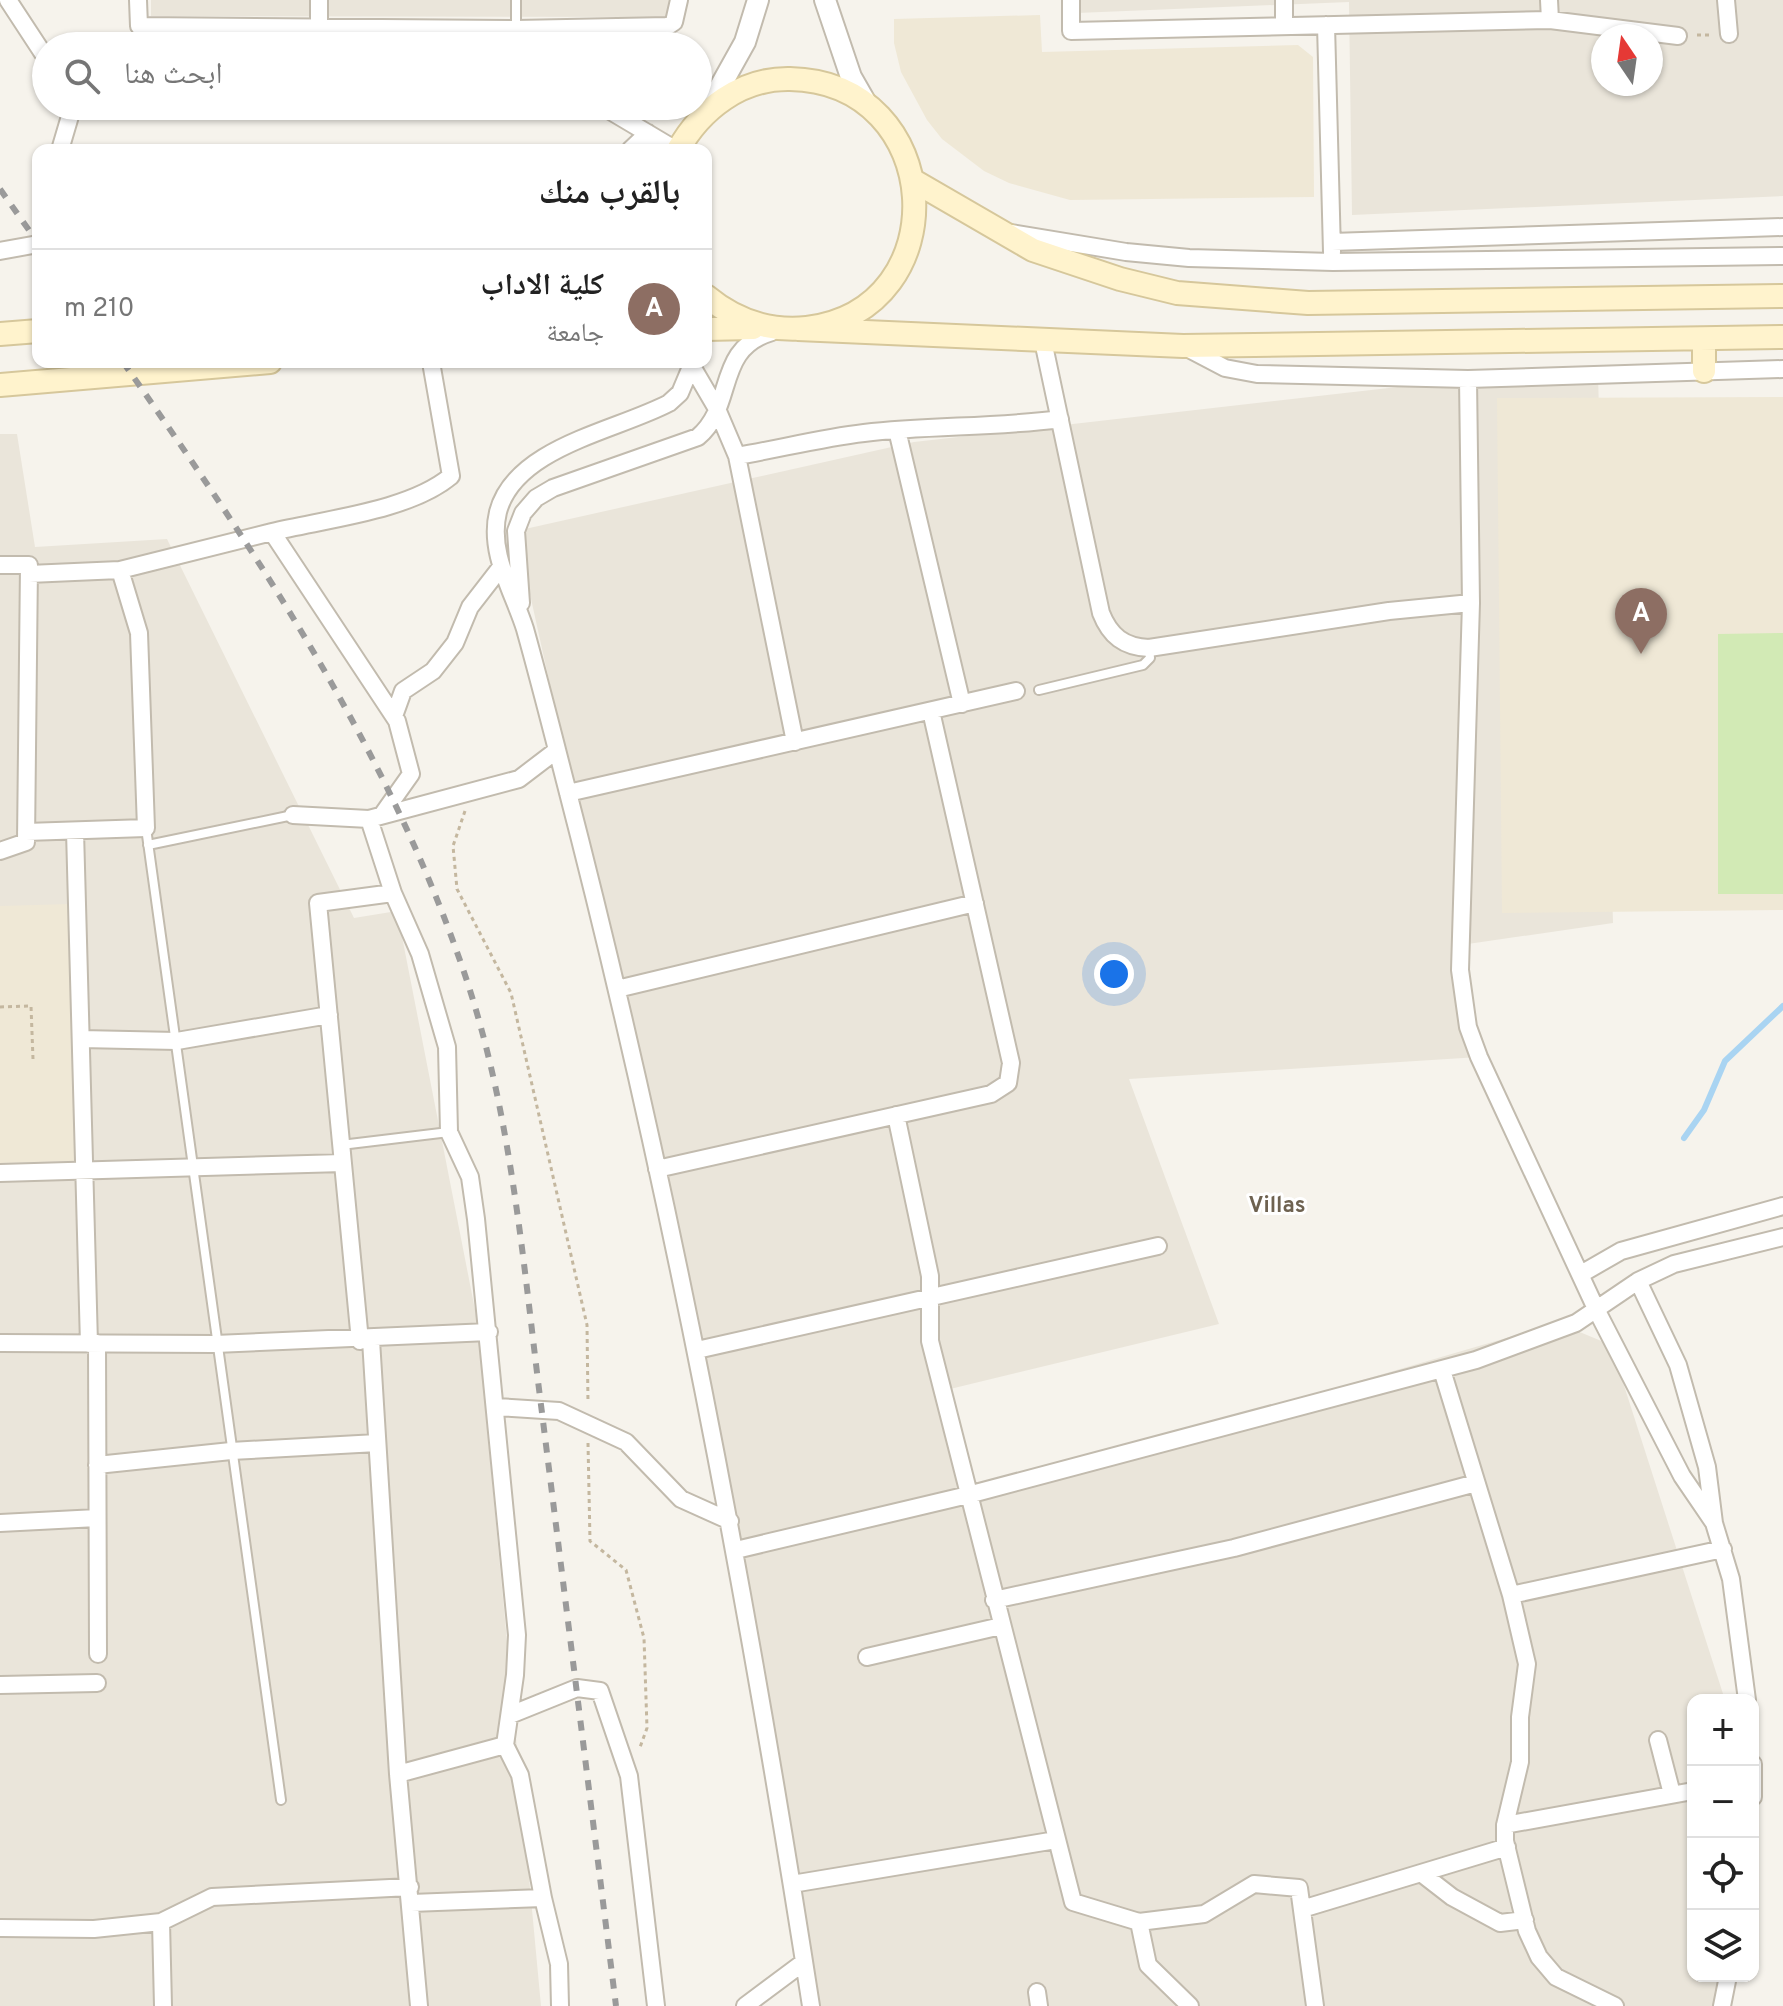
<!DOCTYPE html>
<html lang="ar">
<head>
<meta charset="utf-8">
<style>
  :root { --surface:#fff; --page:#f2f2f2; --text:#222; --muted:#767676; --line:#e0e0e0; --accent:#7c3aed }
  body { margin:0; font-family:Overpass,"Noto Naskh Arabic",sans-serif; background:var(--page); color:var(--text); direction:rtl }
  .controls { position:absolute; right:24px; bottom:24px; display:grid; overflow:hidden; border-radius:16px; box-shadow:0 2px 6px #0004 }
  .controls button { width:72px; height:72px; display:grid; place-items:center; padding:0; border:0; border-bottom:2px solid var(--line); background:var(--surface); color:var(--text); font:40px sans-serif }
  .compass { position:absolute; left:1591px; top:24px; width:72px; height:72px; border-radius:50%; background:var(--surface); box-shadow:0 2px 6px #0004; rotate:347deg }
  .you { position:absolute; left:1114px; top:974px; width:28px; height:28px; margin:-20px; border:6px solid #fff; border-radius:50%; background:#1a73e8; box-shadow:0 0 0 12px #1a73e833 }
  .badge { display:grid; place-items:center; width:52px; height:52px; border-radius:50%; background:var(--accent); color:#fff; font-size:26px; font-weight:700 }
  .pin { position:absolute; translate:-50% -66px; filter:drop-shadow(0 2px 4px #0008) }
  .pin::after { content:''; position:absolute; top:42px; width:28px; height:24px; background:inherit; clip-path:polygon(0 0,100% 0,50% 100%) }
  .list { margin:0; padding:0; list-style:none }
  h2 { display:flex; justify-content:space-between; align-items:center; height:104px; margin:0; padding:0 32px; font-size:34px }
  h2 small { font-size:26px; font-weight:400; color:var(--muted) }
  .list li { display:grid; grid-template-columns:52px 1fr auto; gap:24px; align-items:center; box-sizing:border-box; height:120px; padding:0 32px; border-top:2px solid var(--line) }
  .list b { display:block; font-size:30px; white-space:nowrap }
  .list p { margin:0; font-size:26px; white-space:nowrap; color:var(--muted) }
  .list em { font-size:26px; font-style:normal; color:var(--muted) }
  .icon { flex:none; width:44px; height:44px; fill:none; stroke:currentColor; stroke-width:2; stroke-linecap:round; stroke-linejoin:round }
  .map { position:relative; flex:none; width:1783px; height:2006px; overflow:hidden; direction:ltr }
  .search { position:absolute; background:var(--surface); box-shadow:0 2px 6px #0004; left:32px; top:32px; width:680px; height:88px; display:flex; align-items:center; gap:20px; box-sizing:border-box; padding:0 28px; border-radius:44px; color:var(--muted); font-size:30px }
  .panel { position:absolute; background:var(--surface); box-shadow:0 2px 6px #0004; left:32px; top:144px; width:680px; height:224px; border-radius:16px; direction:rtl }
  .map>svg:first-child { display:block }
  .residential { fill:#eae5da; fill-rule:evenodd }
  .education { fill:#efe8d6 }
  .green { fill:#d2eab5 }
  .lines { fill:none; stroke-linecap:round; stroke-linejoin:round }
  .stream { stroke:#a9d4f2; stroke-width:6 }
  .service-casing { stroke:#c2bbae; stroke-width:12 }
  .minor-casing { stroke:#c2bbae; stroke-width:20 }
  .tertiary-casing { stroke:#c2bbae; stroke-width:24 }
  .secondary-casing { stroke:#d6c79b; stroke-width:26 }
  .path { stroke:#c4b79f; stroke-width:3; stroke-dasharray:4 4; stroke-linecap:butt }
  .service { stroke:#fff; stroke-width:8 }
  .minor { stroke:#fff; stroke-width:16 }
  .tertiary { stroke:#fff; stroke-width:20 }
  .secondary { stroke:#fff3cd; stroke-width:22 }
  .rail { stroke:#9a9a9a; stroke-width:6; stroke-dasharray:10 10; stroke-linecap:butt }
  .labels { text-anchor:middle; stroke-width:6; stroke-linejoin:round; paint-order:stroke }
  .neighbourhood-label { font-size:22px; font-weight:bold; fill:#6e6250; stroke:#fff }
</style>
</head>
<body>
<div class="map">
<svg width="1783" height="2006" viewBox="0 0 1783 2006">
  <rect width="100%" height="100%" fill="#f6f3ec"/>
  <!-- residential -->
  <path class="residential" d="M 151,0 L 670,0 L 670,17 L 151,16 Z
    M 1076,0 L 1783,0 L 1783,196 L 1352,215 L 1349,2 L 1077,13 ZM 1603,36 L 1651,36 L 1651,84 L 1603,84 Z
    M 1598,375 L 1613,923 L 1461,945 L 1479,1057 L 1129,1079 L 1219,1324 L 946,1390 L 969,1495 L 1558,1323 L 1611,1345 L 1725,1700 L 1693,1700 L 1693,1976 L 1721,1976 L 1716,2006 L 813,2006 L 657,1169 L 516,531 L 914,442 L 1468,379 Z
    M 0,434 L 17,434 L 35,547 L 167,539 L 354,918 L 397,911 L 477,1320 L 541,2006 L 0,2006 Z"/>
  <!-- education -->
  <path class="education" d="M 1040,15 L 1042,52 L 1298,45 L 1313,57 L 1314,197 L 1070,200 L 1009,183 L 984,171 L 942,139 L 927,120 L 901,72 L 894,43 L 894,19 Z
    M 1783,397 L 1783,910 L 1502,913 L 1497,398 Z
    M 70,904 L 76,1161 L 0,1163 L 0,906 Z"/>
  <!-- green -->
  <path class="green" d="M 1783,633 L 1783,894 L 1718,894 L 1718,634 Z"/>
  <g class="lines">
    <!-- stream -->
    <path class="stream" d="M 1684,1138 L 1704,1110 L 1725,1061 L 1783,1006"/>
    <!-- service casing -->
    <g class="service-casing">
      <path id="service" d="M 516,0 L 516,29
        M 1039,690 L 1143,665 L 1150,658 L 1149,648
        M 146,828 L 281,1800
        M 148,845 L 293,815
        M 341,1145 L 449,1132"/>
    </g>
    <!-- minor casing -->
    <g class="minor-casing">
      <path id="minor" d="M 8,0 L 46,58
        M 138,0 L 139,26 L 516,29 L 668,26 L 674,22 L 679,0
        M 1071,0 L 1071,31 L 1550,20 L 1678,36
        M 1549,0 L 1550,20
        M 1726,0 L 1729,34
        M 1326,25 L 1332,252
        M 1284,26 L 1284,0
        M 319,28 L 319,0
        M 602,106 L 676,150
        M 60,150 L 73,106
        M 630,150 L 648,133
        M 1011,233 L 1126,252 L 1189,258 L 1333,262 L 1783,256
        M 1332,242 L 1783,227
        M 0,251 L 38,244
        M 1043,341 L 1101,613 C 1110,636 1124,647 1149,648 L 1389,611 L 1471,603
        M 1183,346 L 1225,368 L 1257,374 L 1468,379 L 1783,369
        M 693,362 L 680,393 L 669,403 C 616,431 515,447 498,512 C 488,553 513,591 525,629 C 539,679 552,730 565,781 C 670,1185 747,1594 811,2006
        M 693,368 L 717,409 L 737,456 L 795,742
        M 1468,379 L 1471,603 L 1460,970 L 1468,1027 L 1479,1057 L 1597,1311 L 1682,1476 L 1714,1523
        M 897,430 L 962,704
        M 737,456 C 779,449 821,438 864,433 C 929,425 995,428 1060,419
        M 272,532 C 326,519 409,511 451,476 L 431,362
        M 0,565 L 29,565 L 26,842 L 0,851
        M 29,574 L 120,570 L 272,532 L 397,721 L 411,774 L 382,815
        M 521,603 L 516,531 L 523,513 L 536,498 L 553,488 L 698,437 C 736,405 714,349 772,332
        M 394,716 L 403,691 L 433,671 L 455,643 L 470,607 L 501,567
        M 568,793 L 1016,691
        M 293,815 L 369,819 L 519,779 L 557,750
        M 369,819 L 393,893 L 420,954 L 447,1047 L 449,1132 L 470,1177 L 476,1219 L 517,1635 L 515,1675 L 505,1745
        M 75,831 L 89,1344
        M 26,832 L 146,828 L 139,633 L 120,570
        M 617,989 L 975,903
        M 81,1039 L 177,1041 L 329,1015
        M 896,1115 L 930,1276 L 930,1341 L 1073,1902 L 1139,1922 L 1148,1965 L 1190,2006
        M 657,1169 L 991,1094 L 1008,1083 L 1011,1063 L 931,711
        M 0,1173 L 343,1163
        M 1581,1274 L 1621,1251 L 1783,1206
        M 1638,1281 L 1678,1365 L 1707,1467 L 1714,1523 L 1731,1579 L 1747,1700
        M 371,1340 L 398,1774 L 419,2006
        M 360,1341 L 318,903 L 393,893
        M 0,1343 L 215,1344 L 489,1332
        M 97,1343 L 98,1654
        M 697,1350 L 1158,1246
        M 1442,1370 L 1511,1595 L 1527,1664 L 1520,1717 L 1520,1762 L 1505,1825 L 1505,1841 L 1527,1931 L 1539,1957 L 1556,1977 L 1615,2006
        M 497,1407 L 559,1411 L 626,1442 L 681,1499 L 730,1521
        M 97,1465 L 231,1451 L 377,1443
        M 0,1523 L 97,1518
        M 736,1550 L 968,1495 L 1476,1360 L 1576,1323 L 1638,1281 L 1674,1264 L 1783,1237
        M 1511,1595 L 1723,1549
        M 994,1600 L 1234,1548 L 1476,1483
        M 867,1657 L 1001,1626
        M 0,1685 L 97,1683
        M 510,1715 L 577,1688 L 600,1691 L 629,1776 L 656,2006
        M 1658,1740 L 1672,1794
        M 1753,1764 L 1753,1797
        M 398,1774 L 505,1745 L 520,1775 L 543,1898
        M 1505,1825 L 1693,1791
        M 1421,1873 L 1452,1897 L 1500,1923 L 1525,1920
        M 792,1884 L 1056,1840
        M 411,1903 L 543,1898 L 559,1964 L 560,2006
        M 1302,1909 L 1507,1847
        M 161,1922 L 163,2006
        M 1139,1922 L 1204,1914 L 1254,1884 L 1299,1888 L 1315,2006
        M 0,1928 L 94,1929 L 161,1922 L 212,1897 L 410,1887
        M 1037,1992 L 1039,2006
        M 745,2006 L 804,1962
        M 1722,2006 L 1728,1976"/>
    </g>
    <!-- tertiary casing -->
    <g class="tertiary-casing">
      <path id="tertiary" d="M 825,0 L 851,77 L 867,105
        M 706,112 L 745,42 L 758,0"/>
    </g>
    <!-- secondary casing -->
    <g class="secondary-casing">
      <path id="secondary" d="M 678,150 C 701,109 741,78 790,79 C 946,82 959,309 807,328 C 769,332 735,320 706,296
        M 914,181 L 1033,250 L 1120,279 L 1177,293 L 1308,303 L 1783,296
        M 706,329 L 753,328
        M 798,329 L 1183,346 L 1783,337
        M 0,334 L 38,331
        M 1704,371 L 1704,340
        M 0,385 L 270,362"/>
    </g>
    <!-- path -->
    <path class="path" d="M 1697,35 L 1713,35
      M 465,811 L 453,846 L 457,889 L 511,993 L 587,1325 L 588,1403
      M 0,1007 L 31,1006 L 33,1059
      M 588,1443 L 590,1541 L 626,1570 L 644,1638 L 647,1728 L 639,1750"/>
    <!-- service -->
    <use href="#service" class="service"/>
    <!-- minor -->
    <use href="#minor" class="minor"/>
    <!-- tertiary -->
    <use href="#tertiary" class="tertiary"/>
    <!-- secondary -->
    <use href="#secondary" class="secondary"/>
    <!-- rail -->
    <path class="rail" d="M 0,189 L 38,243
      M 123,362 C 259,556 392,755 467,981 C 512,1118 523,1263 541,1405 C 566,1605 591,1806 616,2006"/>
  </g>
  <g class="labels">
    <!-- neighbourhood labels -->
    <g class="neighbourhood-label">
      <text x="1277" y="1212">Villas</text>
    </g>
  </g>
</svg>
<div class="controls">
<button>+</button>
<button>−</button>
<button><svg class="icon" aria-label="locate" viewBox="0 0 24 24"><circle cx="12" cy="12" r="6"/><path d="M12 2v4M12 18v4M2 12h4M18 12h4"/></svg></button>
<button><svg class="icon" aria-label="layers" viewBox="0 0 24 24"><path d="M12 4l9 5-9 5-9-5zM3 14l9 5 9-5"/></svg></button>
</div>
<svg class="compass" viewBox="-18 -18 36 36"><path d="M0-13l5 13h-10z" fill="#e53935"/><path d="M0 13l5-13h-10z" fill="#767676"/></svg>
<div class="you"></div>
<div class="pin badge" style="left:1641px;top:654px;background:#8d6e63">A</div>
<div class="search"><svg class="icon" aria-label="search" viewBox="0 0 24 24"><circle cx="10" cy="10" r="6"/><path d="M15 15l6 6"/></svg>ابحث هنا</div>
<section class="panel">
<h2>بالقرب منك<small></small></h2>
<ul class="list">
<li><span class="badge" style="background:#8d6e63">A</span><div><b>كلية الاداب</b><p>جامعة</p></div><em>210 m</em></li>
</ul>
</section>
</div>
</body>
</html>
